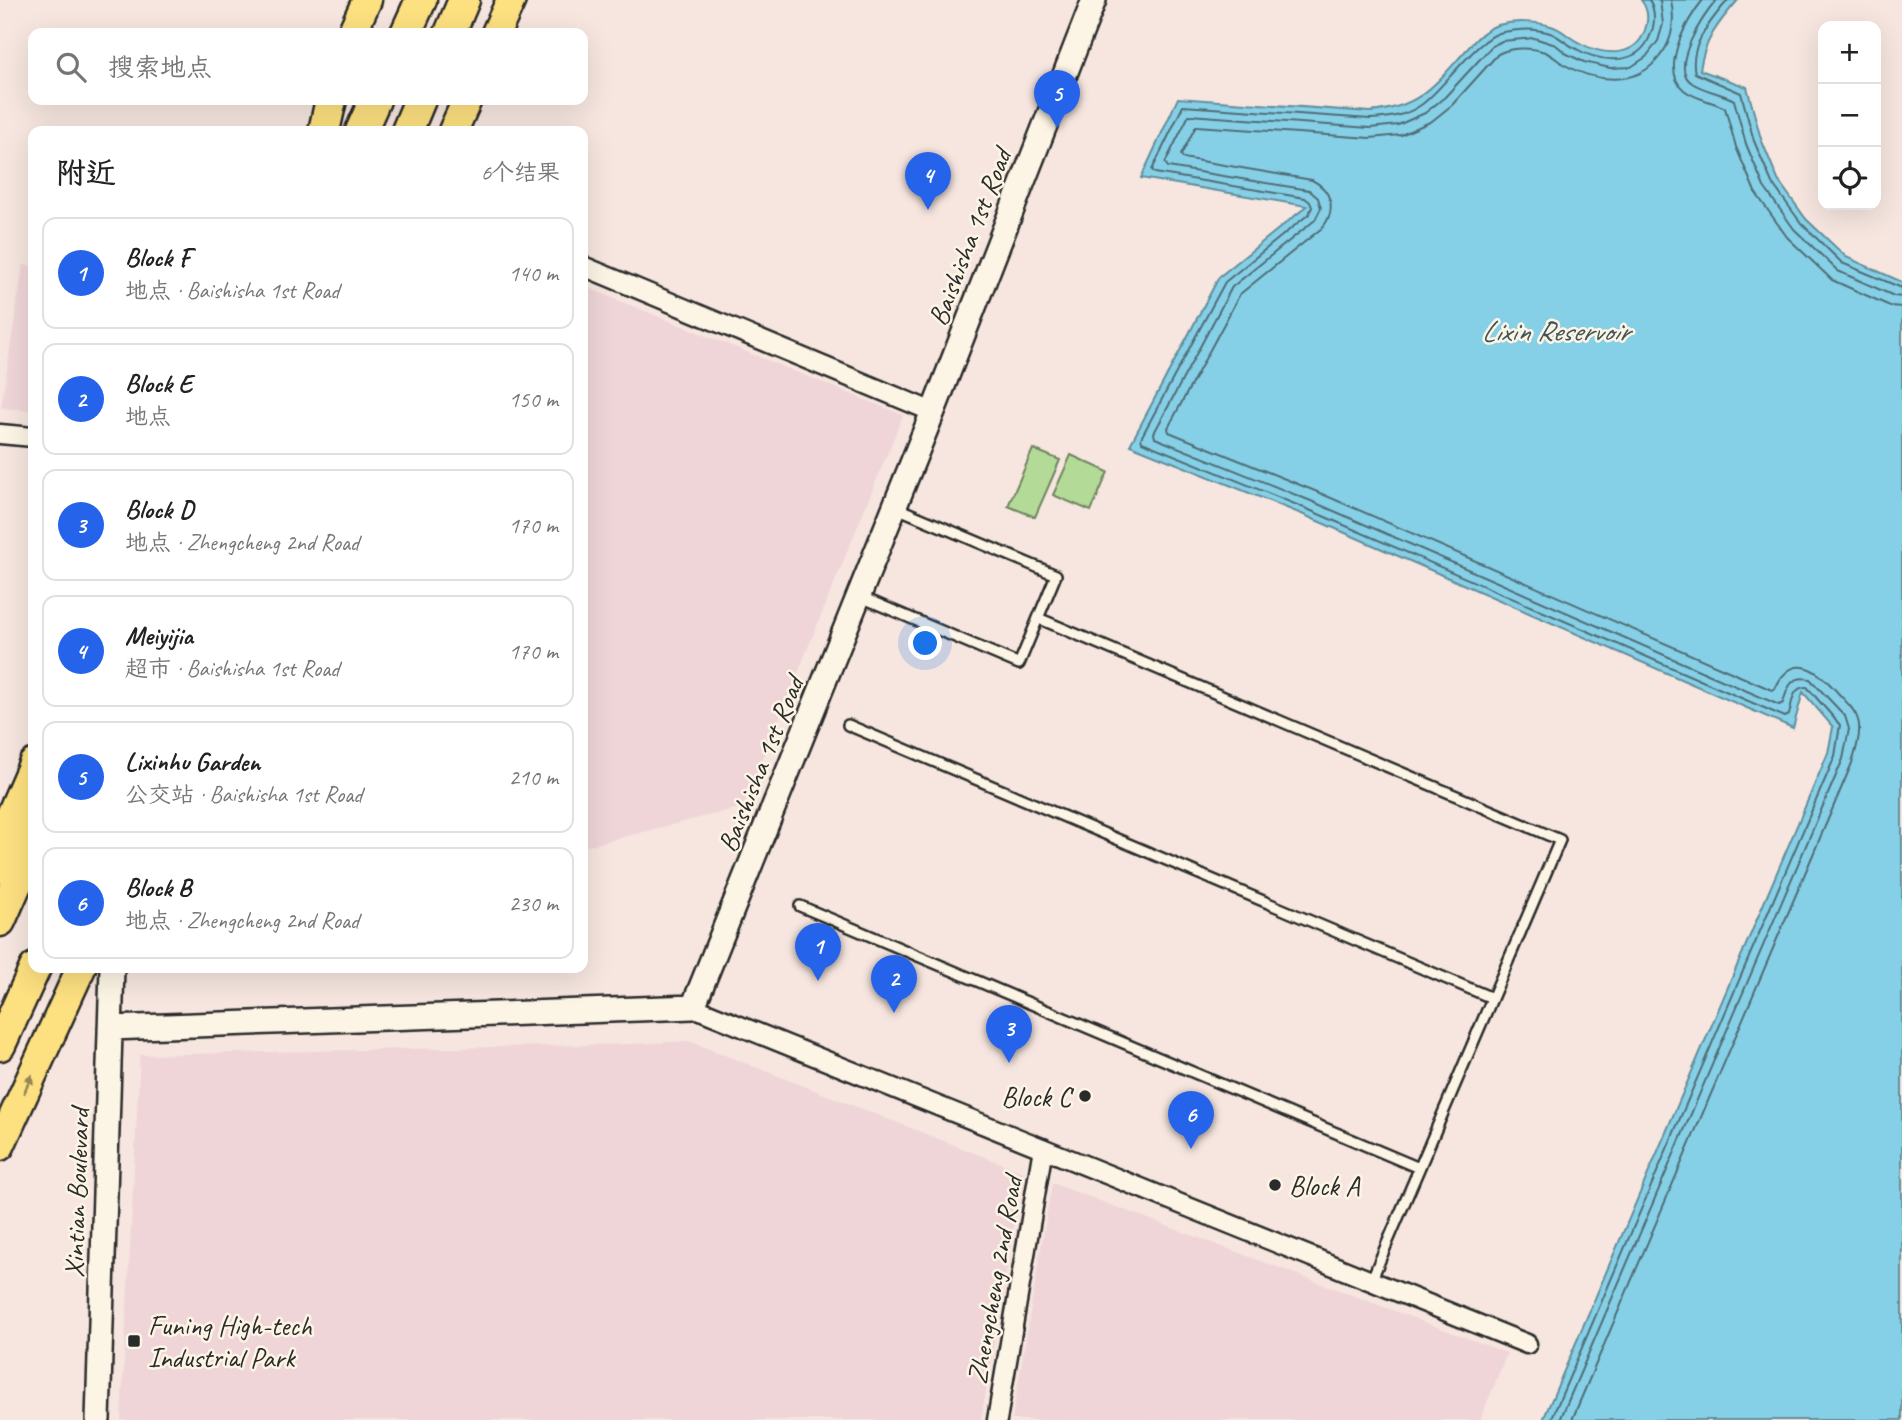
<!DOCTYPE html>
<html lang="zh">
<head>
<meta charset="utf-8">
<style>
  :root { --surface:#fff; --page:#f2f2f2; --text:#222; --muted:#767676; --line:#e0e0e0; --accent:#2563eb }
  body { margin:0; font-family:Caveat,"LXGW WenKai TC",sans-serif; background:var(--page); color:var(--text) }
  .controls { position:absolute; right:21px; top:21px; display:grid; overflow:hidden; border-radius:14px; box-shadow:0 7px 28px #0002 }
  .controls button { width:63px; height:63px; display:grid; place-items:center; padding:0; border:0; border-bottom:2px solid var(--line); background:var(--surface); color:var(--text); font:35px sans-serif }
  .you { position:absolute; left:926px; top:644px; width:24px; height:24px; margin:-18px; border:5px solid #fff; border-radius:50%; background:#1a73e8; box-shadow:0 0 0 10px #1a73e833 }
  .badge { display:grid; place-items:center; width:46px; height:46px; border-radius:50%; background:var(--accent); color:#fff; font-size:23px; font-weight:700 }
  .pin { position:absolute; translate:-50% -58px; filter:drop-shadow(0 2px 4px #0008) }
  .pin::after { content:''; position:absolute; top:37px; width:24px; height:21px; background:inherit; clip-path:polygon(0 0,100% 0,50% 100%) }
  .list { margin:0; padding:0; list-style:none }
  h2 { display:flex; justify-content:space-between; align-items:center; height:91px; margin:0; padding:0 28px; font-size:30px }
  h2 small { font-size:23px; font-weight:400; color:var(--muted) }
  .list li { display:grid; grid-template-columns:46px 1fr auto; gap:21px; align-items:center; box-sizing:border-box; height:112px; margin:0 14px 14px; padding:0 14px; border:2px solid var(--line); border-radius:14px }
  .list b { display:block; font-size:26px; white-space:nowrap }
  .list p { margin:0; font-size:23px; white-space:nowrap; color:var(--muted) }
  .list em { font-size:23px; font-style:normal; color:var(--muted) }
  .icon { flex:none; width:38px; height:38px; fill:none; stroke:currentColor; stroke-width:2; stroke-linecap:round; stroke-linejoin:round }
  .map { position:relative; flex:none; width:1902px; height:1420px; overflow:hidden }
  .search { position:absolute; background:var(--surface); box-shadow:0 7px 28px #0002; left:28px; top:28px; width:560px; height:77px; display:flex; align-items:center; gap:18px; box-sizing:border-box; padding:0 24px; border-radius:14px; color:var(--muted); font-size:26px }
  .panel { position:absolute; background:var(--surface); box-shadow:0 7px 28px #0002; left:28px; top:126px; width:560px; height:847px; border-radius:14px }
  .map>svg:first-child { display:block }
  .built { fill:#efd5d8 }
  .green { fill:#b3db97; stroke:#6f8361; stroke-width:2 }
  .water { fill:#86d0e7; stroke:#628e9c; stroke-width:2 }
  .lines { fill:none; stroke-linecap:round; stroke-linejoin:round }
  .shore { stroke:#4f6d76; stroke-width:2 }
  .service-casing { stroke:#2b2b2b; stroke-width:14 }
  .minor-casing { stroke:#2b2b2b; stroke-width:23 }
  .tertiary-casing { stroke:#2b2b2b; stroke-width:28 }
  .primary-casing { stroke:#2b2b2b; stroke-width:33 }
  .trunk-casing { stroke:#2b2b2b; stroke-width:35 }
  .service { stroke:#fcf5e5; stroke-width:9 }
  .minor { stroke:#fcf5e5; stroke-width:18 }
  .tertiary { stroke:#fcf5e5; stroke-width:23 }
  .primary { stroke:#fde080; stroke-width:28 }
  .trunk { stroke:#fde080; stroke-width:30 }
  .oneway { fill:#948656 }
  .poi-dot { fill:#2b2b2b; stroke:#fcf5e5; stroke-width:2.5 }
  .labels { text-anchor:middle; stroke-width:5; stroke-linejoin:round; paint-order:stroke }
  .street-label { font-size:28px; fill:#2b2b2b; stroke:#fcf5e5 }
  .poi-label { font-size:28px; fill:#2b2b2b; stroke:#fcf5e5; text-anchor:start }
  .water-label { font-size:30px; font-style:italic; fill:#42545a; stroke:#fcf5e5 }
</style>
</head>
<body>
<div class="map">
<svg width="1902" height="1420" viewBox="0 0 1902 1420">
  <rect width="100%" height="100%" fill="#f6e6df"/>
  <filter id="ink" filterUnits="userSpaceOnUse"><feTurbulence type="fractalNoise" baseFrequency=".0143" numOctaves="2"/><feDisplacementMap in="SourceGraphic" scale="14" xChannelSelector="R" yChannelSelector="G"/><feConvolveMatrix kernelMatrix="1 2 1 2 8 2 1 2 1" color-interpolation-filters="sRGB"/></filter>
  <g filter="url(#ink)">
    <!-- built -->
    <path class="built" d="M 23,265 L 33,266 L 33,410 L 1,408 Z
      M 583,286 L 903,415 L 743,807 L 583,847 Z
      M 689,1041 L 1023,1172 L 981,1420 L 121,1420 L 140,1055 L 629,1044 Z
      M 1052,1183 L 1507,1353 L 1480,1420 L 1012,1420 Z"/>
    <!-- green -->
    <path class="green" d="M 1033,449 L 1060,460 L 1035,517 L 1008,506 Z
      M 1071,455 L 1108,472 L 1091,511 L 1053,495 Z"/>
    <!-- water -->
    <path class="water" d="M 1641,0 L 1738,0 C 1719,22 1704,40 1700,70 L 1747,87 L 1761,139 L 1778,180 L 1806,219 L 1846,257 L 1902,282 L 1902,1420 L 1543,1420 L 1828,753 L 1833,727 L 1803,692 L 1793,728 L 1304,515 L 1130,445 L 1219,277 L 1307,206 L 1141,178 L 1178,98 L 1370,112 C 1422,107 1436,83 1469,47 C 1477,38 1485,29 1498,25 C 1514,21 1535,21 1551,26 C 1562,29 1568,37 1578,42 C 1601,55 1635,60 1645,30 C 1649,19 1648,9 1641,0 Z"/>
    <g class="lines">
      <!-- shore -->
      <path class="shore" d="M 1703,0 C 1687,19 1659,69 1684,90 C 1695,99 1712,101 1725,108 L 1736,147 L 1755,192 L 1787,237 L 1832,280 L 1890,306 L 1902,307
        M 1717,0 C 1704,15 1668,67 1692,83 C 1704,91 1721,93 1734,100 L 1746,144 L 1764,187 L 1794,229 L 1838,271 L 1894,296 L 1902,297
        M 1728,0 C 1712,19 1688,46 1695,73 L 1741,93 L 1754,141 L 1772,183 L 1801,223 L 1842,263 L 1902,288
        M 1551,1420 L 1835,756 L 1840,725 L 1807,687 C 1792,686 1792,704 1789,715 L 1785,717 L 1307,509 L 1142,442 L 1141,438 L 1225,282 L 1309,214 L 1312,207 L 1310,202 L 1305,198 L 1155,173 L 1152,170 L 1183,106 L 1370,119 C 1388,118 1406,116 1421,105 C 1444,89 1478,36 1503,32 C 1518,29 1536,28 1550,33 C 1559,36 1565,43 1573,47 C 1597,62 1638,68 1650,36 C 1655,25 1656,10 1649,0
        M 1560,1420 L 1843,759 L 1849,729 L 1845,716 L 1810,679 C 1791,675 1787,688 1783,703 L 1779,705 L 1311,501 L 1155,438 L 1154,433 L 1232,287 L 1315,220 L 1321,208 L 1318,198 L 1309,190 L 1168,167 L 1165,163 L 1189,115 L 1370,128 L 1398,125 L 1425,113 L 1445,97 L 1492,46 L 1502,41 L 1534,38 L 1556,45 L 1567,54 L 1584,62 L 1610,68 L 1631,67 L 1646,57 L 1658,41 L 1663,24 L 1660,0
        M 1572,1420 L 1852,763 C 1856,751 1862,732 1858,720 C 1855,709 1845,701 1838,693 C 1819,671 1793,649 1775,689 L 1772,690 L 1315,491 L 1169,432 L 1168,428 L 1240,294 L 1322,228 C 1337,211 1332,190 1312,180 L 1183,158 L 1181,155 L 1196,126 L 1370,138 L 1401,135 L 1432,121 L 1452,105 L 1498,54 C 1511,47 1531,47 1545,52 C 1552,55 1557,60 1563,64 C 1594,82 1637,88 1660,56 C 1673,40 1675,20 1671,0"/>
      <!-- service casing -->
      <g class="service-casing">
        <path id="service" d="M 861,597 L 1019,664 L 1056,575 L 897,508
          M 1038,618 L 1560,840 L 1371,1281
          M 848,725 L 1492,998
          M 800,906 L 1419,1168"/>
      </g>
      <!-- minor casing -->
      <g class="minor-casing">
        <path id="minor" d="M 583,266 L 933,412
          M 0,434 L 33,437
          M 693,1007 L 1527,1344
          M 997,1420 L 1043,1148"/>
      </g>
      <!-- tertiary casing -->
      <g class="tertiary-casing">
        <path id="tertiary" d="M 110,1028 L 693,1007 L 936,404 L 1094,0
          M 98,1420 L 112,968"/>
      </g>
      <!-- primary casing -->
      <g class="primary-casing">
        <path id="primary" d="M 352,33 L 367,0
          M 496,33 L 511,0
          M 453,131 L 467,100
          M 0,840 L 33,764
          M 0,1146 L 81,968"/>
      </g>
      <!-- trunk casing -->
      <g class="trunk-casing">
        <path id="trunk" d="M 406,33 L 421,0
          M 450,33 L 464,0
          M 324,131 L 331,100
          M 361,131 L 375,100
          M 407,131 L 420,100
          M 0,867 L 33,816
          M 0,921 L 33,846
          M 0,1045 L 35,968"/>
      </g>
      <!-- service -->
      <use href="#service" class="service"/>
      <!-- minor -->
      <use href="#minor" class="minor"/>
      <!-- tertiary -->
      <use href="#tertiary" class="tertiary"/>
      <!-- primary -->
      <use href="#primary" class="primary"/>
      <!-- trunk -->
      <use href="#trunk" class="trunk"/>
    </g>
    <!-- one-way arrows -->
    <defs><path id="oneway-solid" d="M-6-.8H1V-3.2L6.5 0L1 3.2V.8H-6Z" transform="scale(1.75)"/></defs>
    <use class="oneway" href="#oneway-solid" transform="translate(28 1084) rotate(-66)"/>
  </g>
  <!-- markers -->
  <g class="poi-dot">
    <circle cx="1085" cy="1096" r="7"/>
    <circle cx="1275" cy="1185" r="7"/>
    <rect x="127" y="1334" width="14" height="14" rx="3.5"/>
  </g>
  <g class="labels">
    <!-- street labels -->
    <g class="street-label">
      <text transform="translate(969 237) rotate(-69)" y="10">Baishisha 1st Road</text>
      <text transform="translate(760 764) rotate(-68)" y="10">Baishisha 1st Road</text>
      <text transform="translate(76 1193) rotate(-88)" y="10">Xintian Boulevard</text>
      <text transform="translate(994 1280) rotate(-80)" y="10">Zhengcheng 2nd Road</text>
    </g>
    <!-- poi labels -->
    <g class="poi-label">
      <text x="1071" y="1106" text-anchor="end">Block C</text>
      <text x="1289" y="1195">Block A</text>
      <text x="148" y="1335">Funing High-tech<tspan x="148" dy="32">Industrial Park</tspan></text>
    </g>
    <!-- water labels -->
    <g class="water-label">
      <text x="1555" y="341">Lixin Reservoir</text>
    </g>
  </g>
</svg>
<div class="controls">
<button>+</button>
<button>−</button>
<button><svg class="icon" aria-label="locate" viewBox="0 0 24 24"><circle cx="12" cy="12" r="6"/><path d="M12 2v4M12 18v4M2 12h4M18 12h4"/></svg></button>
</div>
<div class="you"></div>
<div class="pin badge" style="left:818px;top:981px">1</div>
<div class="pin badge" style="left:894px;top:1013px">2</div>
<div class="pin badge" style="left:1009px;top:1063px">3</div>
<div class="pin badge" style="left:928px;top:210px">4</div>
<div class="pin badge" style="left:1057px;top:128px">5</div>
<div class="pin badge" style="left:1191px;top:1149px">6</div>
<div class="search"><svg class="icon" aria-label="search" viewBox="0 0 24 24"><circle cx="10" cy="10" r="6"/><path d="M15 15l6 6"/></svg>搜索地点</div>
<section class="panel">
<h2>附近<small>6个结果</small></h2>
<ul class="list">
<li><span class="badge">1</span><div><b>Block F</b><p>地点 · Baishisha 1st Road</p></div><em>140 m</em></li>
<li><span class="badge">2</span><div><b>Block E</b><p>地点</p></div><em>150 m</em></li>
<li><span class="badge">3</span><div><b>Block D</b><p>地点 · Zhengcheng 2nd Road</p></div><em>170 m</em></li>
<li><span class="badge">4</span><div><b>Meiyijia</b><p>超市 · Baishisha 1st Road</p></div><em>170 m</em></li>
<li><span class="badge">5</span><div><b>Lixinhu Garden</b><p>公交站 · Baishisha 1st Road</p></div><em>210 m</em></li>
<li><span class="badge">6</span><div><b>Block B</b><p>地点 · Zhengcheng 2nd Road</p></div><em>230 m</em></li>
</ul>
</section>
</div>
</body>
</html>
